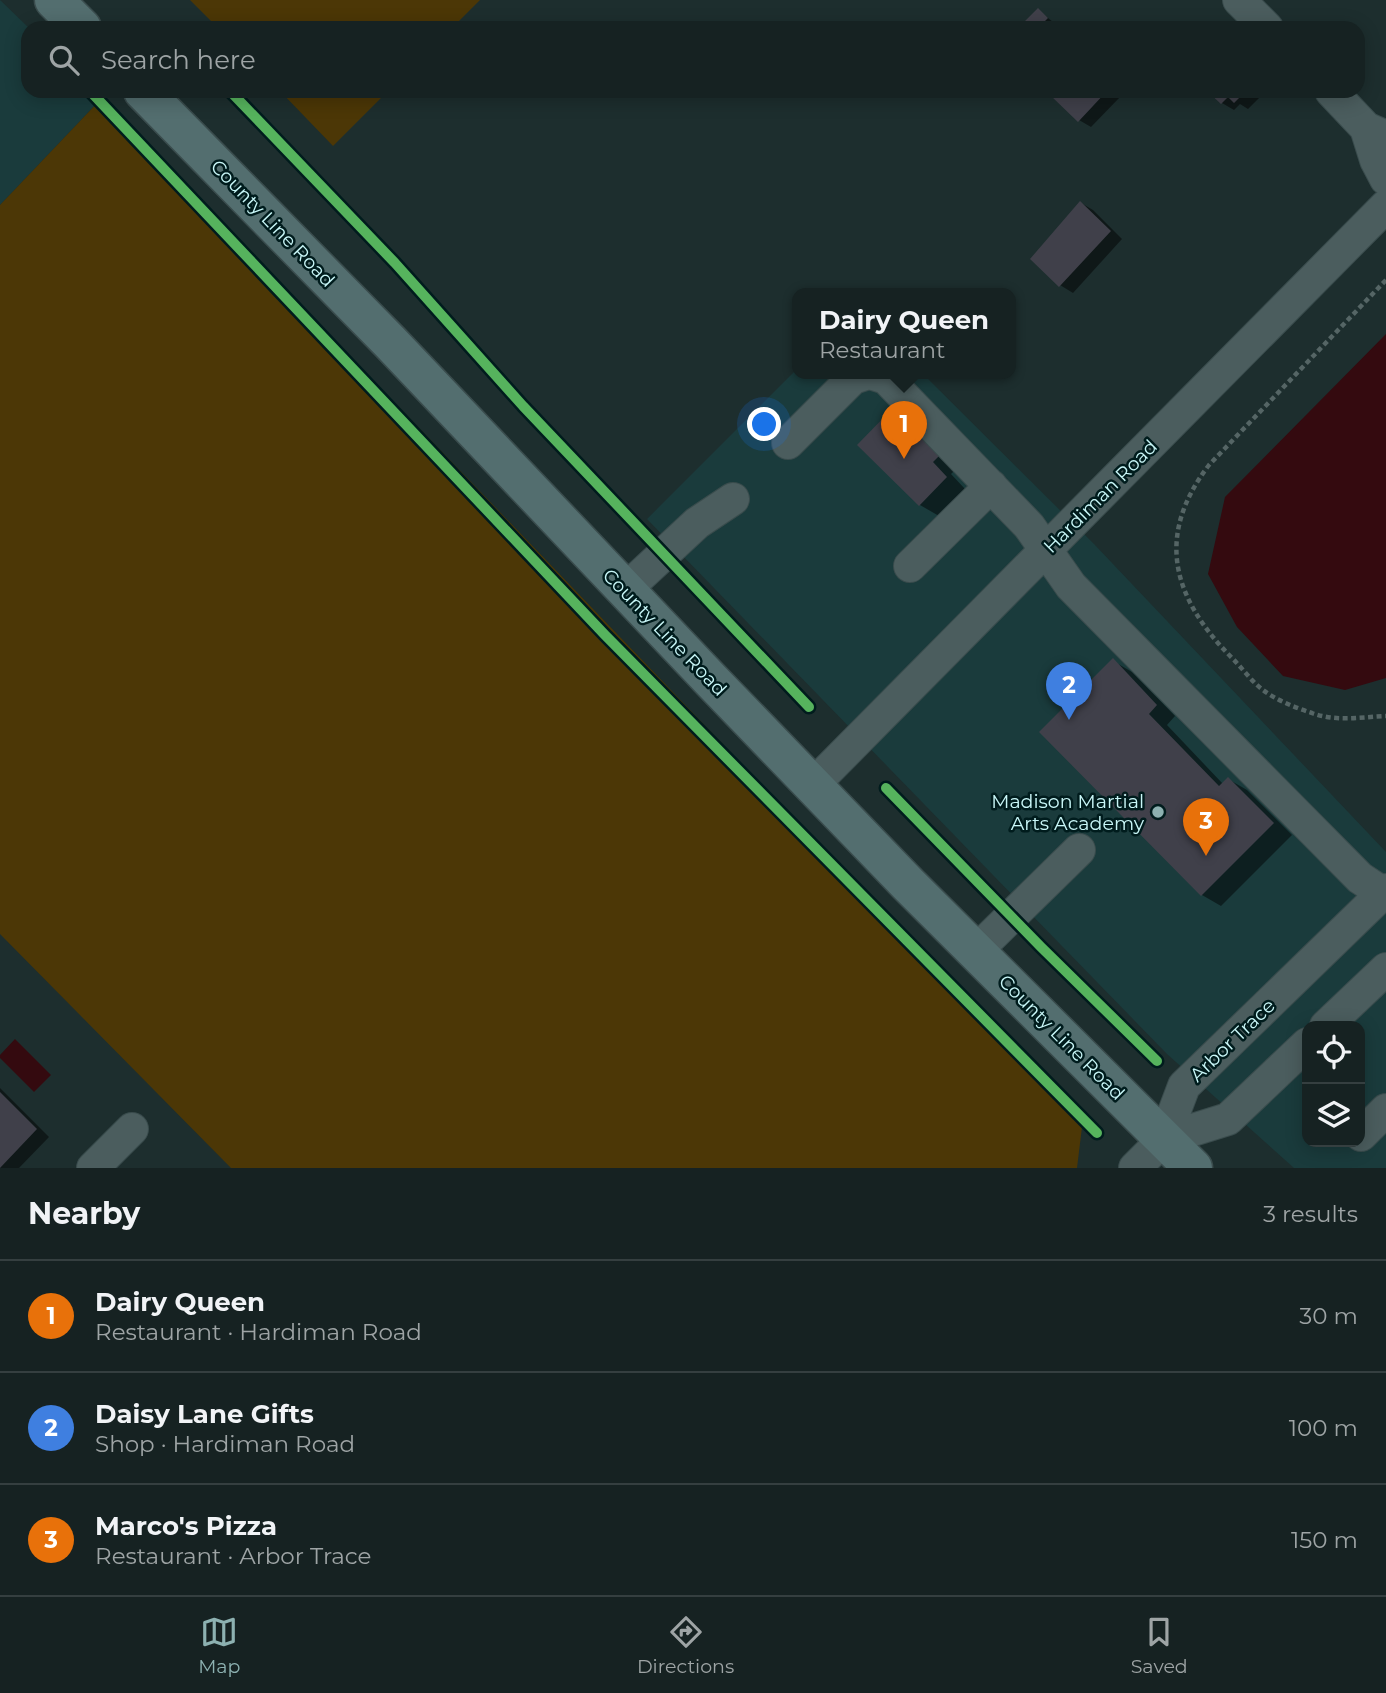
<!DOCTYPE html>
<html lang="en">
<head>
<meta charset="utf-8">
<style>
  :root { --surface:#162222; --page:#1f2a2a; --text:#f1f3f6; --muted:#9ea4a5; --line:#353f40; --accent:#8db1b1 }
  body { margin:0; font-family:Montserrat,sans-serif; background:var(--page); color:var(--text) }
  .controls { position:absolute; right:21px; bottom:21px; display:grid; overflow:hidden; border-radius:14px; box-shadow:0 4px 18px #0003 }
  .controls button { width:63px; height:63px; display:grid; place-items:center; padding:0; border:0; border-bottom:2px solid var(--line); background:var(--surface); color:var(--text); font:35px sans-serif }
  .you { position:absolute; left:765px; top:425px; width:24px; height:24px; margin:-18px; border:5px solid #fff; border-radius:50%; background:#1a73e8; box-shadow:0 0 0 10px #1a73e833 }
  .badge { display:grid; place-items:center; width:46px; height:46px; border-radius:50%; background:var(--accent); color:#fff; font-size:23px; font-weight:700 }
  .pin { position:absolute; translate:-50% -58px; filter:drop-shadow(0 2px 4px #0008) }
  .pin::after { content:''; position:absolute; top:37px; width:24px; height:21px; background:inherit; clip-path:polygon(0 0,100% 0,50% 100%) }
  .popup { position:absolute; left:792px; top:288px; width:224px; height:91px; box-sizing:border-box; display:grid; place-content:center; border-radius:14px; background:var(--surface); filter:drop-shadow(0 2px 5px #0005); font-size:23px; white-space:nowrap; color:var(--muted) }
  .popup b { font-size:26px; color:var(--text) }
  .popup::after { content:''; position:absolute; left:50%; top:100%; margin-left:-14px; border:14px solid transparent; border-top-color:var(--surface) }
  .list { margin:0; padding:0; list-style:none }
  h2 { display:flex; justify-content:space-between; align-items:center; height:91px; margin:0; padding:0 28px; font-size:30px }
  h2 small { font-size:23px; font-weight:400; color:var(--muted) }
  .list li { display:grid; grid-template-columns:46px 1fr auto; gap:21px; align-items:center; box-sizing:border-box; height:112px; padding:0 28px; border-top:2px solid var(--line) }
  .list b { display:block; font-size:26px; white-space:nowrap }
  .list p { margin:0; font-size:23px; white-space:nowrap; color:var(--muted) }
  .list em { font-size:23px; font-style:normal; color:var(--muted) }
  .icon { flex:none; width:38px; height:38px; fill:none; stroke:currentColor; stroke-width:2; stroke-linecap:round; stroke-linejoin:round }
  .map { position:relative; flex:none; width:1386px; height:1168px; overflow:hidden }
  .search { position:absolute; background:var(--surface); box-shadow:0 4px 18px #0003; left:21px; right:21px; top:21px; height:77px; display:flex; align-items:center; gap:18px; box-sizing:border-box; padding:0 24px; border-radius:21px; color:var(--muted); font-size:26px }
  .sheet { height:427px; background:var(--surface) }
  nav { display:flex; justify-content:space-around; align-items:center; box-sizing:border-box; height:98px; border-top:2px solid var(--line); background:var(--surface); font-size:19px; color:var(--muted) }
  nav a { display:grid; justify-items:center; gap:4px }
  nav .on { color:var(--accent) }
  .map>svg:first-child { display:block }
  .built { fill:#1a3b3c; fill-rule:evenodd }
  .green { fill:#4c3706 }
  .water { fill:#340a0f }
  .shadow { fill:#0007 }
  .building { fill:#40404a }
  .lines { fill:none; stroke-linecap:round; stroke-linejoin:round }
  .minor-casing { stroke:#3a4c4d; stroke-width:34 }
  .major-casing { stroke:#3a4c4d; stroke-width:41 }
  .path { stroke:#556565; stroke-width:4.5; stroke-dasharray:5 3.5; stroke-linecap:butt }
  .minor { stroke:#4b5d5e; stroke-width:32 }
  .major { stroke:#536e6f; stroke-width:38 }
  .cycleway-casing { stroke:#001c1d; stroke-width:15 }
  .cycleway { stroke:#56b35d; stroke-width:10 }
  .poi-dot { fill:#8db1b1; stroke:#001c1d; stroke-width:2.5 }
  .labels { text-anchor:middle; stroke-width:5; stroke-linejoin:round; paint-order:stroke }
  .street-label { font-size:19px; fill:#c9f7f8; stroke:#001c1d }
  .poi-label { font-size:19px; fill:#c9f7f8; stroke:#001c1d; text-anchor:end }
</style>
</head>
<body>
<div class="map">
<svg width="1386" height="1168" viewBox="0 0 1386 1168">
  <rect width="100%" height="100%" fill="#1d2e2e"/>
  <!-- built -->
  <path class="built" d="M 0,0 L 29,28 L 28,91 L 95,91 L 102,98 L 0,205 Z
    M 797,369 L 797,373 L 922,373 L 1094,544 L 1386,852 L 1386,1168 L 1294,1168 L 1167,1054 L 647,519 ZM 1307,1026 L 1360,1026 L 1360,1142 L 1307,1142 Z"/>
  <!-- green -->
  <path class="green" d="M 190,0 L 480,0 L 452,28 L 218,28 Z
    M 280,91 L 388,91 L 333,146 Z
    M 102,98 L 1083,1119 L 1077,1168 L 231,1168 L 0,934 L 0,205 Z"/>
  <!-- water -->
  <path class="water" d="M 1386,334 L 1386,678 L 1345,690 L 1283,676 L 1237,627 L 1208,574 L 1225,497 Z
    M 15,1039 L 51,1075 L 34,1092 L 0,1058 L 0,1055 Z"/>
  <!-- shadow -->
  <path class="shadow" d="M 1038,10 L 1053,22 L 1047,28 L 1032,28 Z
    M 1058,91 L 1118,91 L 1122,95 L 1091,127 L 1079,120 Z
    M 1211,91 L 1260,91 L 1263,94 L 1248,109 L 1240,104 L 1234,110 L 1222,103 Z
    M 1081,203 L 1093,210 L 1122,239 L 1073,293 L 1060,285 Z
    M 894,410 L 958,467 L 951,474 L 965,489 L 939,516 L 920,505 Z
    M 1113,661 L 1132,672 L 1175,716 L 1167,725 L 1223,784 L 1228,779 L 1247,790 L 1292,835 L 1221,906 L 1202,895 Z
    M 0,1088 L 49,1137 L 19,1168 L 0,1168 Z"/>
  <!-- building -->
  <path class="building" d="M 1038,8 L 1048,18 L 1038,28 L 1029,28 L 1024,22 Z
    M 1056,91 L 1107,91 L 1078,122 L 1051,96 Z
    M 1207,91 L 1246,91 L 1234,103 L 1228,97 L 1221,104 Z
    M 1080,201 L 1111,231 L 1059,287 L 1030,259 Z
    M 893,408 L 940,455 L 933,462 L 947,477 L 919,506 L 857,445 Z
    M 1113,658 L 1157,705 L 1149,714 L 1219,786 L 1228,777 L 1274,823 L 1201,896 L 1039,732 Z
    M 0,1092 L 37,1129 L 0,1168 Z"/>
  <g class="lines">
    <!-- minor casing -->
    <g class="minor-casing">
      <path id="minor" d="M 1239,0 L 1267,28
        M 1331,91 L 1366,128 L 1386,137
        M 1366,128 L 1376,160 L 1386,179
        M 870,373 L 886,378 L 1029,526 L 1071,586 L 1360,878 L 1386,895
        M 788,443 L 853,378 L 868,373
        M 910,566 L 991,486
        M 625,590 L 697,523 L 733,499
        M 813,785 L 1386,206
        M 976,951 L 1079,850
        M 1326,1026 L 1386,969
        M 1361,1135 L 1386,1110
        M 1164,1139 L 1228,1119 L 1307,1044
        M 93,1168 L 132,1129
        M 1135,1168 L 1164,1139 L 1184,1086 L 1386,890"/>
    </g>
    <!-- major casing -->
    <g class="major-casing">
      <path id="major" d="M 54,0 L 82,28
        M 143,91 L 390,342 L 709,678 L 908,884 L 1193,1168"/>
    </g>
    <!-- path -->
    <path class="path" d="M 1386,280 L 1209,465 C 1154,537 1173,599 1233,659 C 1243,669 1252,682 1263,690 C 1276,700 1296,708 1312,713 C 1336,722 1361,717 1386,716"/>
    <!-- minor -->
    <use href="#minor" class="minor"/>
    <!-- major -->
    <use href="#major" class="major"/>
    <!-- cycleway casing -->
    <g class="cycleway-casing">
      <path id="cycleway" d="M 90,91 L 605,635 L 1097,1133
        M 230,91 L 395,263 L 523,406 L 809,707
        M 886,788 L 1041,947 L 1157,1061"/>
    </g>
    <!-- cycleway -->
    <use href="#cycleway" class="cycleway"/>
  </g>
  <!-- markers -->
  <circle class="poi-dot" cx="1158" cy="812" r="7"/>
  <g class="labels">
    <!-- street labels -->
    <g class="street-label">
      <text transform="translate(273 223) rotate(46)" y="7">County Line Road</text>
      <text transform="translate(1100 496) rotate(-45)" y="7">Hardiman Road</text>
      <text transform="translate(665 632) rotate(46)" y="7">County Line Road</text>
      <text transform="translate(1062 1037) rotate(45)" y="7">County Line Road</text>
      <text transform="translate(1232 1040) rotate(-44)" y="7">Arbor Trace</text>
    </g>
    <!-- poi labels -->
    <g class="poi-label">
      <text x="1144" y="808">Madison Martial<tspan x="1144" dy="22">Arts Academy</tspan></text>
    </g>
  </g>
</svg>
<div class="controls">
<button><svg class="icon" aria-label="locate" viewBox="0 0 24 24"><circle cx="12" cy="12" r="6"/><path d="M12 2v4M12 18v4M2 12h4M18 12h4"/></svg></button>
<button><svg class="icon" aria-label="layers" viewBox="0 0 24 24"><path d="M12 4l9 5-9 5-9-5zM3 14l9 5 9-5"/></svg></button>
</div>
<div class="you"></div>
<div class="pin badge" style="left:904px;top:459px;background:#e8710a">1</div>
<div class="popup"><b>Dairy Queen</b>Restaurant</div>
<div class="pin badge" style="left:1069px;top:720px;background:#3f7fe0">2</div>
<div class="pin badge" style="left:1206px;top:856px;background:#e8710a">3</div>
<div class="search"><svg class="icon" aria-label="search" viewBox="0 0 24 24"><circle cx="10" cy="10" r="6"/><path d="M15 15l6 6"/></svg>Search here</div>
</div>
<section class="sheet">
<h2>Nearby<small>3 results</small></h2>
<ul class="list">
<li><span class="badge" style="background:#e8710a">1</span><div><b>Dairy Queen</b><p>Restaurant · Hardiman Road</p></div><em>30 m</em></li>
<li><span class="badge" style="background:#3f7fe0">2</span><div><b>Daisy Lane Gifts</b><p>Shop · Hardiman Road</p></div><em>100 m</em></li>
<li><span class="badge" style="background:#e8710a">3</span><div><b>Marco's Pizza</b><p>Restaurant · Arbor Trace</p></div><em>150 m</em></li>
</ul>
</section>
<nav>
<a class="on"><svg class="icon" aria-label="map" viewBox="0 0 24 24"><path d="M3 6l6-2 6 2 6-2v14l-6 2-6-2-6 2zM9 4v14M15 6v14"/></svg>Map</a>
<a><svg class="icon" aria-label="directions" viewBox="0 0 24 24"><path d="M12 3l9 9-9 9-9-9zM9 14v-3h6M13 9l2 2-2 2"/></svg>Directions</a>
<a><svg class="icon" aria-label="saved" viewBox="0 0 24 24"><path d="M7 4h10v16l-5-4-5 4z"/></svg>Saved</a>
</nav>
</body>
</html>
